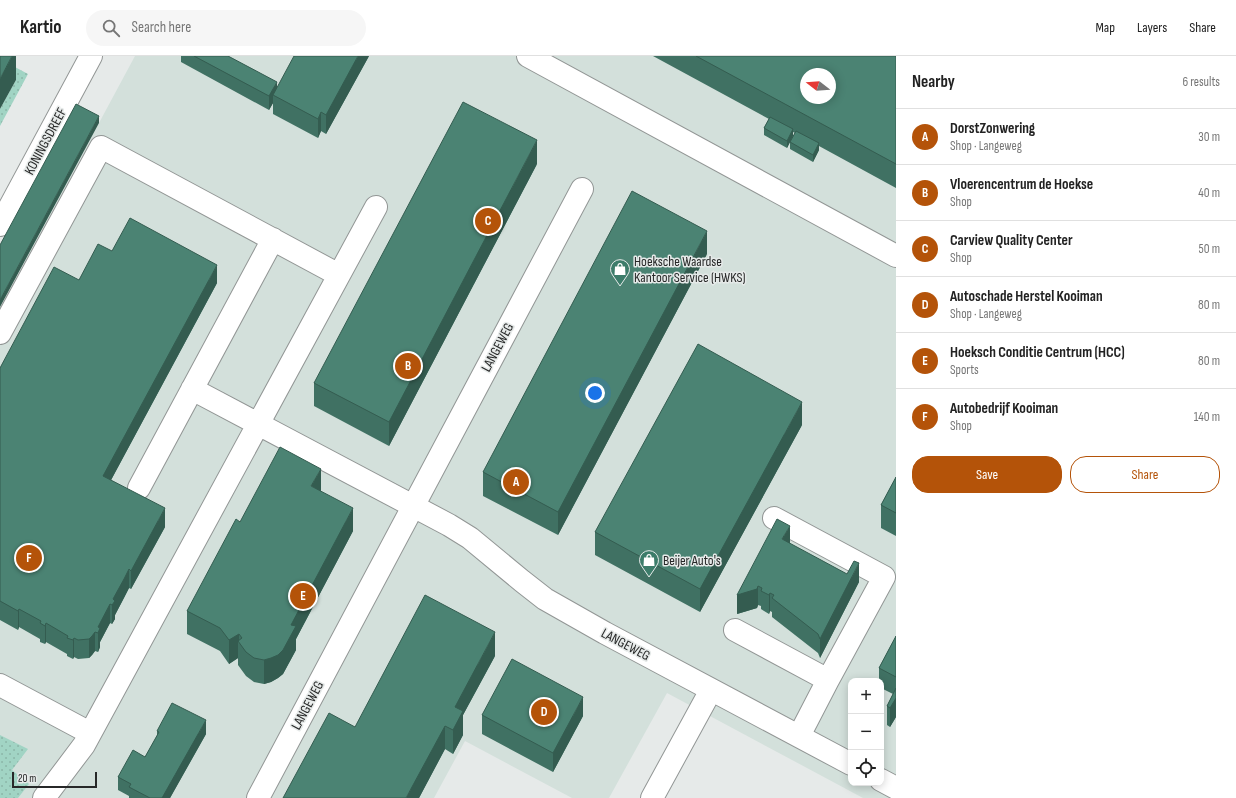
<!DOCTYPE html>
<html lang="en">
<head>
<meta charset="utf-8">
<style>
  :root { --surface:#fff; --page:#f6f6f6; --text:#222; --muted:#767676; --line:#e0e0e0; --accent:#b45309 }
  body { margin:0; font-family:"Sofia Sans Condensed",sans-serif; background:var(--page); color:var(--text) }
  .controls { position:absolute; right:12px; bottom:12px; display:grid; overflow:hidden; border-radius:8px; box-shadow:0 2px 10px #0003 }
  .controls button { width:36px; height:36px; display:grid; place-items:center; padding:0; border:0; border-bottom:1px solid var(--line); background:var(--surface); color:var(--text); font:20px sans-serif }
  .compass { position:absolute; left:800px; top:12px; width:36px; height:36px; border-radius:50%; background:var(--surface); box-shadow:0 2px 10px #0003; rotate:287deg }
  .scale { position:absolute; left:12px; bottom:10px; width:85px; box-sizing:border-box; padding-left:4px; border:2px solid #272828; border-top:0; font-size:11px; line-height:14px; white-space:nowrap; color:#272828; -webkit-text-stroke:3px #e6eae9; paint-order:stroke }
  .you { position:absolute; left:595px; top:337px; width:14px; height:14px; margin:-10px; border:3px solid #fff; border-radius:50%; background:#1a73e8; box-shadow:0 0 0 6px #1a73e833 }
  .badge { display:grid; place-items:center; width:26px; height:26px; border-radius:50%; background:var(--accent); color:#fff; font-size:13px; font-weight:700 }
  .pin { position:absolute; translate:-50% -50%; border:2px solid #fff; box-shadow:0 1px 4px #0006 }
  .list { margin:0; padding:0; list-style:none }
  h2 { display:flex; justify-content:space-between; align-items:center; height:52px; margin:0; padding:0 16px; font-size:17px }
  h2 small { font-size:13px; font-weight:400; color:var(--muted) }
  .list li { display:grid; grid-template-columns:26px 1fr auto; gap:12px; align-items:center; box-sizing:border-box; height:56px; padding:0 16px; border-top:1px solid var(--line) }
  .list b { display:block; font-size:15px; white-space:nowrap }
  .list p { margin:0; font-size:13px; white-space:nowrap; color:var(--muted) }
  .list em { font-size:13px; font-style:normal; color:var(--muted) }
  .actions { display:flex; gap:8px; padding:12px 16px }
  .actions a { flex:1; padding:9px 0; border:1px solid var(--accent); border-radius:16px; text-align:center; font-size:14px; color:var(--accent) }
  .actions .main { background:var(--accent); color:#fff }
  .icon { flex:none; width:22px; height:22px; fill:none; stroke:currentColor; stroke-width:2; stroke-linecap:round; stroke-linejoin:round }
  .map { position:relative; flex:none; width:896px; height:742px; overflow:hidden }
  header { display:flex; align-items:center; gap:24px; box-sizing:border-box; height:56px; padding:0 20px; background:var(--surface); border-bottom:1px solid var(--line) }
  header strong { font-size:19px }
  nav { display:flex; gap:22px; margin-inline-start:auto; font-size:14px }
  .search { width:280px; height:36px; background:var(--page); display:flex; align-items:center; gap:10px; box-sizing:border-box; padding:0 14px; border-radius:22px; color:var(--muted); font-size:15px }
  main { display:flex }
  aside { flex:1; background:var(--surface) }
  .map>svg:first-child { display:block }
  .built { fill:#d3e0db; fill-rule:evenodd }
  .grass { fill:url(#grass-dots) }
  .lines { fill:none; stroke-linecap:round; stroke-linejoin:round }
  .minor-casing { stroke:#929695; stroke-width:24 }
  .minor { stroke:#fff; stroke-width:22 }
  .wall { fill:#407163 }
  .shaded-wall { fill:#345c50 }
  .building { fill:#4b8373; stroke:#345c50; fill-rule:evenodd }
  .labels { text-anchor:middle; stroke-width:3; stroke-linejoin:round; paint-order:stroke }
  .street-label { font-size:14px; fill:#272828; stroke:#e6eae9 }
  .poi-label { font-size:14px; fill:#272828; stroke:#e6eae9; text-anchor:start }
</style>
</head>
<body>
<header>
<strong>Kartio</strong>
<div class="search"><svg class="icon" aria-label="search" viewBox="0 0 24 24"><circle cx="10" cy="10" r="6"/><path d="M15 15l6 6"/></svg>Search here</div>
<nav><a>Map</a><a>Layers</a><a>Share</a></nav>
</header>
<main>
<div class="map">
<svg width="896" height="742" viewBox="0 0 896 742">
  <defs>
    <pattern id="grass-dots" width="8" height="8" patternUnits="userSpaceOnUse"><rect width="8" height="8" fill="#a1d4c4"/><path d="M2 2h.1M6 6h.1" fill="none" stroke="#8bb6a8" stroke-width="1.8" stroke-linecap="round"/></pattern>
  </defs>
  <rect width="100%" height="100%" fill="#e6eae9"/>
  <!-- built -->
  <path class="built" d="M 135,0 L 896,0 L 896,742 L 863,742 L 667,637 L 609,742 L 572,742 L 465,685 L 434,742 L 0,742 L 0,251 ZM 806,18 L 830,18 L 830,42 L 806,42 ZM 851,625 L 881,625 L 881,727 L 851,727 Z"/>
  <!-- grass -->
  <path class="grass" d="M 0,3 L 28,18 L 0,70 L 0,53 L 16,24 Z
    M 0,679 L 28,693 L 12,714 L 29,728 L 18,742 L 0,742 Z"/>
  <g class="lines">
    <!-- minor casing -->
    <g class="minor-casing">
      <path id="minor" d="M 528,0 L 896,200
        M 0,169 L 91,0
        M 0,277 L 101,91 L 339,219
        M 192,333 L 449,469 L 470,482 L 522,525 L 545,543 L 605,577 L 851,708
        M 139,432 L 273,183
        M 774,462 L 884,521 L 828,624
        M 735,574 L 828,624 L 799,680
        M 0,629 L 90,677
        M 881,724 L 896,732
        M 44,742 L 84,689 L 376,151
        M 258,742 L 582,133
        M 652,742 L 711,634"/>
    </g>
    <!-- minor -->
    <use href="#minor" class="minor"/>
  </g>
  <!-- wall -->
  <path class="wall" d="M 181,0 L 228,0 L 277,32 L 369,0 L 326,78 L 321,75 L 318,82 L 273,58 L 273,47 L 269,54 L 181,6 Z
    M 653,0 L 896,0 L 896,132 L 819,90 L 819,94 L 813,106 L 790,93 L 790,86 L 795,77 L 793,76 L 793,80 L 787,92 L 764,79 L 764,72 L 769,63 Z
    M 537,108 L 389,390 L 314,350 L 314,327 Z
    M 112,195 L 217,227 L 111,424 L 165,471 L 131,533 L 129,532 L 124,542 L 115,559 L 115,563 L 112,568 L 110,567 L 100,586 L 100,591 L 98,596 L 95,595 L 92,599 L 89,602 L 78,603 L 74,601 L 73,603 L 67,600 L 67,598 L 46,586 L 45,588 L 40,586 L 40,583 L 19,571 L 18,574 L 0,564 L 0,312 L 79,224 Z
    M 707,198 L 558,479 L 483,440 L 483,416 Z
    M 802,369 L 700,556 L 595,499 L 595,476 Z
    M 896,421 L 896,480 L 881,472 L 881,449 Z
    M 321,435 L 353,475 L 296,583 L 296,594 L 283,618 L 278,622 L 271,626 L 264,628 L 254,626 L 246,620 L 238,609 L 238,602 L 229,608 L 220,595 L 187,578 L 187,555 L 240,466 Z
    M 790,488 L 859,526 L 820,602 L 818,597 L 772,561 L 772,556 L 770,555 L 769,558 L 761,553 L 761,550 L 758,549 L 757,552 L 737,558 Z
    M 896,580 L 896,661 L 890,671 L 887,669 L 887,650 L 893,638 L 881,632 L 881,625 L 879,625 L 879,612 Z
    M 495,600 L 463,659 L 463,679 L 453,698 L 445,693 L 419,742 L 355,671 Z
    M 482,659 L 583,660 L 553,716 L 482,678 Z
    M 157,675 L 206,678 L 170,742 L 129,742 L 129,740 L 118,734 L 118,721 L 145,701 L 157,680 Z"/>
  <!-- shaded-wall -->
  <path class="shaded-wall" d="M 12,0 L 16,0 L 16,24 L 0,53 L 0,23 Z
    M 358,0 L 369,0 L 326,78 L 326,59 Z
    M 277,26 L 277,39 L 273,39 L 273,47 L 269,54 L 269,40 Z
    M 321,56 L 321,75 L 318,82 L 318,63 Z
    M 99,60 L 99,67 L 0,251 L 0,244 Z
    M 793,73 L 793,80 L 787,92 L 787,85 Z
    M 537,84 L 537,108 L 389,390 L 389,366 Z
    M 819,87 L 819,94 L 813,106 L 813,99 Z
    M 707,175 L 707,198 L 558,479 L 558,456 Z
    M 217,209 L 217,227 L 103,439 L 103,420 Z
    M 802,346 L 802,369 L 700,556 L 700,533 Z
    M 321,413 L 321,436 L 311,430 Z
    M 165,452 L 165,471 L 131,533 L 131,515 Z
    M 353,452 L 353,475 L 296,583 L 296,594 L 283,618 L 278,622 L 271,626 L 264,628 L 264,604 L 291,569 Z
    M 790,470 L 790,489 L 782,483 Z
    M 859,507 L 859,526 L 820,602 L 820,583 Z
    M 129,513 L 129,532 L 115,559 L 115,563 L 112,568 L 112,549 L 113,543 Z
    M 758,530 L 758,549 L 757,552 L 737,558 L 737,539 Z
    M 770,537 L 770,555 L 769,558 L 769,539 Z
    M 110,548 L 110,567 L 100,586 L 100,591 L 98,596 L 98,571 Z
    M 19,553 L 19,571 L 18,574 L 18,555 Z
    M 46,567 L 46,586 L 45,588 L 45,570 Z
    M 95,576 L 95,595 L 92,599 L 89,602 L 89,583 Z
    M 495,576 L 495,600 L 463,659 L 463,679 L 453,698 L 453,674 L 455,651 Z
    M 239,578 L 239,586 L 238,585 L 238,602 L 229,608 L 229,584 Z
    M 74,582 L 74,601 L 73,603 L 73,584 Z
    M 583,641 L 583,660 L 553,716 L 553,697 Z
    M 896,642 L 896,661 L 890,671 L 890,652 Z
    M 206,664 L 206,678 L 170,742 L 162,742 Z
    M 445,670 L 445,693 L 419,742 L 406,742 Z"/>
  <!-- building -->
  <path class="building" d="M 0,0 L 12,0 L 0,23 Z
    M 194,0 L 228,0 L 277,26 L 269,40 Z
    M 294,0 L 358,0 L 326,59 L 321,56 L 318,63 L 273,39 Z
    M 696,0 L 896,0 L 896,108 ZM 806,18 L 830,18 L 830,42 L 806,42 Z
    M 463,46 L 537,84 L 389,366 L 314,327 Z
    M 76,48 L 99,60 L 0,244 L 0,189 Z
    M 770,61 L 793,73 L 787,85 L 764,72 Z
    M 796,75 L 819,87 L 813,99 L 790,86 Z
    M 632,135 L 707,175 L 558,456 L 483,416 Z
    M 130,162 L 217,209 L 103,420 L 165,452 L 131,515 L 129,513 L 124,523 L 113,543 L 115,545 L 112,549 L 110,548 L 98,571 L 100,572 L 98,577 L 95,576 L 92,580 L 89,583 L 78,584 L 74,582 L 73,584 L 67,582 L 68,580 L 46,567 L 45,570 L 40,567 L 41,565 L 19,553 L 18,555 L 0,545 L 0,312 L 54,211 L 79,224 L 98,188 L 112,195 Z
    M 698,288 L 802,346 L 700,533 L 595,476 Z
    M 280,391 L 321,413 L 311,430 L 353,452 L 291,569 L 296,570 L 283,594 L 278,599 L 271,602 L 264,604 L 254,602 L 246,596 L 238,585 L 242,582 L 239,578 L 229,584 L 220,572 L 187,555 L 236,463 L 240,466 Z
    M 896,421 L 896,457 L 881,449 Z
    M 777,463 L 790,470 L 782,483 L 847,518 L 854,505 L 859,507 L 820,583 L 818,578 L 772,542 L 774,539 L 770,537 L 769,539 L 761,535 L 762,532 L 758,530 L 757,533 L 737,539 Z
    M 425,539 L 495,576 L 455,651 L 463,655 L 453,674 L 445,670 L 406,742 L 283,742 L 329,657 L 355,671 Z
    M 896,580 L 896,621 L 879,612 Z
    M 512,603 L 583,641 L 553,697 L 482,659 Z
    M 896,632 L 896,642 L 890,652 L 887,650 Z
    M 172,647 L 206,664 L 162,742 L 150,742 L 129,731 L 131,728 L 118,721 L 133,694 L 145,701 L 159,676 L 157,675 Z"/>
  <!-- icons -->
  <defs>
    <g id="shop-pin" transform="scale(1)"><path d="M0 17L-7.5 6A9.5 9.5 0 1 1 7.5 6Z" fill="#3c7c6a" stroke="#e6eae9"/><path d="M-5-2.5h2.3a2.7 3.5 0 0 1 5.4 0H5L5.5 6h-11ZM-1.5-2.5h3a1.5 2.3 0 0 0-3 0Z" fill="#fff"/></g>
  </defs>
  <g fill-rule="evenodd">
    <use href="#shop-pin" x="620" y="213"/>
    <use href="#shop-pin" x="649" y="504"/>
  </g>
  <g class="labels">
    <!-- street labels -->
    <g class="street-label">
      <text transform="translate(45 85) rotate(-62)" y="5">KONINGSDREEF</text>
      <text transform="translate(497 291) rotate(-62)" y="5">LANGEWEG</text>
      <text transform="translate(626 588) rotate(28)" y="5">LANGEWEG</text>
      <text transform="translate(307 649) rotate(-62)" y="5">LANGEWEG</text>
    </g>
    <!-- poi labels -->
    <g class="poi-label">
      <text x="634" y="210">Hoeksche Waardse<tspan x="634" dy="16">Kantoor Service (HWKS)</tspan></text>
      <text x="663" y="509">Beijer Auto's</text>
    </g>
  </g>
</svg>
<div class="controls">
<button>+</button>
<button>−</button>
<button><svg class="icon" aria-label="locate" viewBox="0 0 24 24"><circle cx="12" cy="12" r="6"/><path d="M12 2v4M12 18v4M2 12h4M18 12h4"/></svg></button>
</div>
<svg class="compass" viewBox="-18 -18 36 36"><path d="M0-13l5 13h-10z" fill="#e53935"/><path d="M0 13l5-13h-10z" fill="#767676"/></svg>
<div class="scale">20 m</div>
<div class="you"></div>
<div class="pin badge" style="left:516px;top:426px">A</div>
<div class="pin badge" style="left:408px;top:310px">B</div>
<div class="pin badge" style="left:488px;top:165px">C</div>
<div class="pin badge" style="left:544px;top:656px">D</div>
<div class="pin badge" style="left:303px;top:540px">E</div>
<div class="pin badge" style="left:29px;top:502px">F</div>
</div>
<aside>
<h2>Nearby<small>6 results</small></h2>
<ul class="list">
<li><span class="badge">A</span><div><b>DorstZonwering</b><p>Shop · Langeweg</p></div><em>30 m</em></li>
<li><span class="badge">B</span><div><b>Vloerencentrum de Hoekse</b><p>Shop</p></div><em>40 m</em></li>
<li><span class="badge">C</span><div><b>Carview Quality Center</b><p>Shop</p></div><em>50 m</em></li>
<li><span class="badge">D</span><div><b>Autoschade Herstel Kooiman</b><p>Shop · Langeweg</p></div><em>80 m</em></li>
<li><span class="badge">E</span><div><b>Hoeksch Conditie Centrum (HCC)</b><p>Sports</p></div><em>80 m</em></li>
<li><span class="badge">F</span><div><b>Autobedrijf Kooiman</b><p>Shop</p></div><em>140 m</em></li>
</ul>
<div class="actions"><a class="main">Save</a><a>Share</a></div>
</aside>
</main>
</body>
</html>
